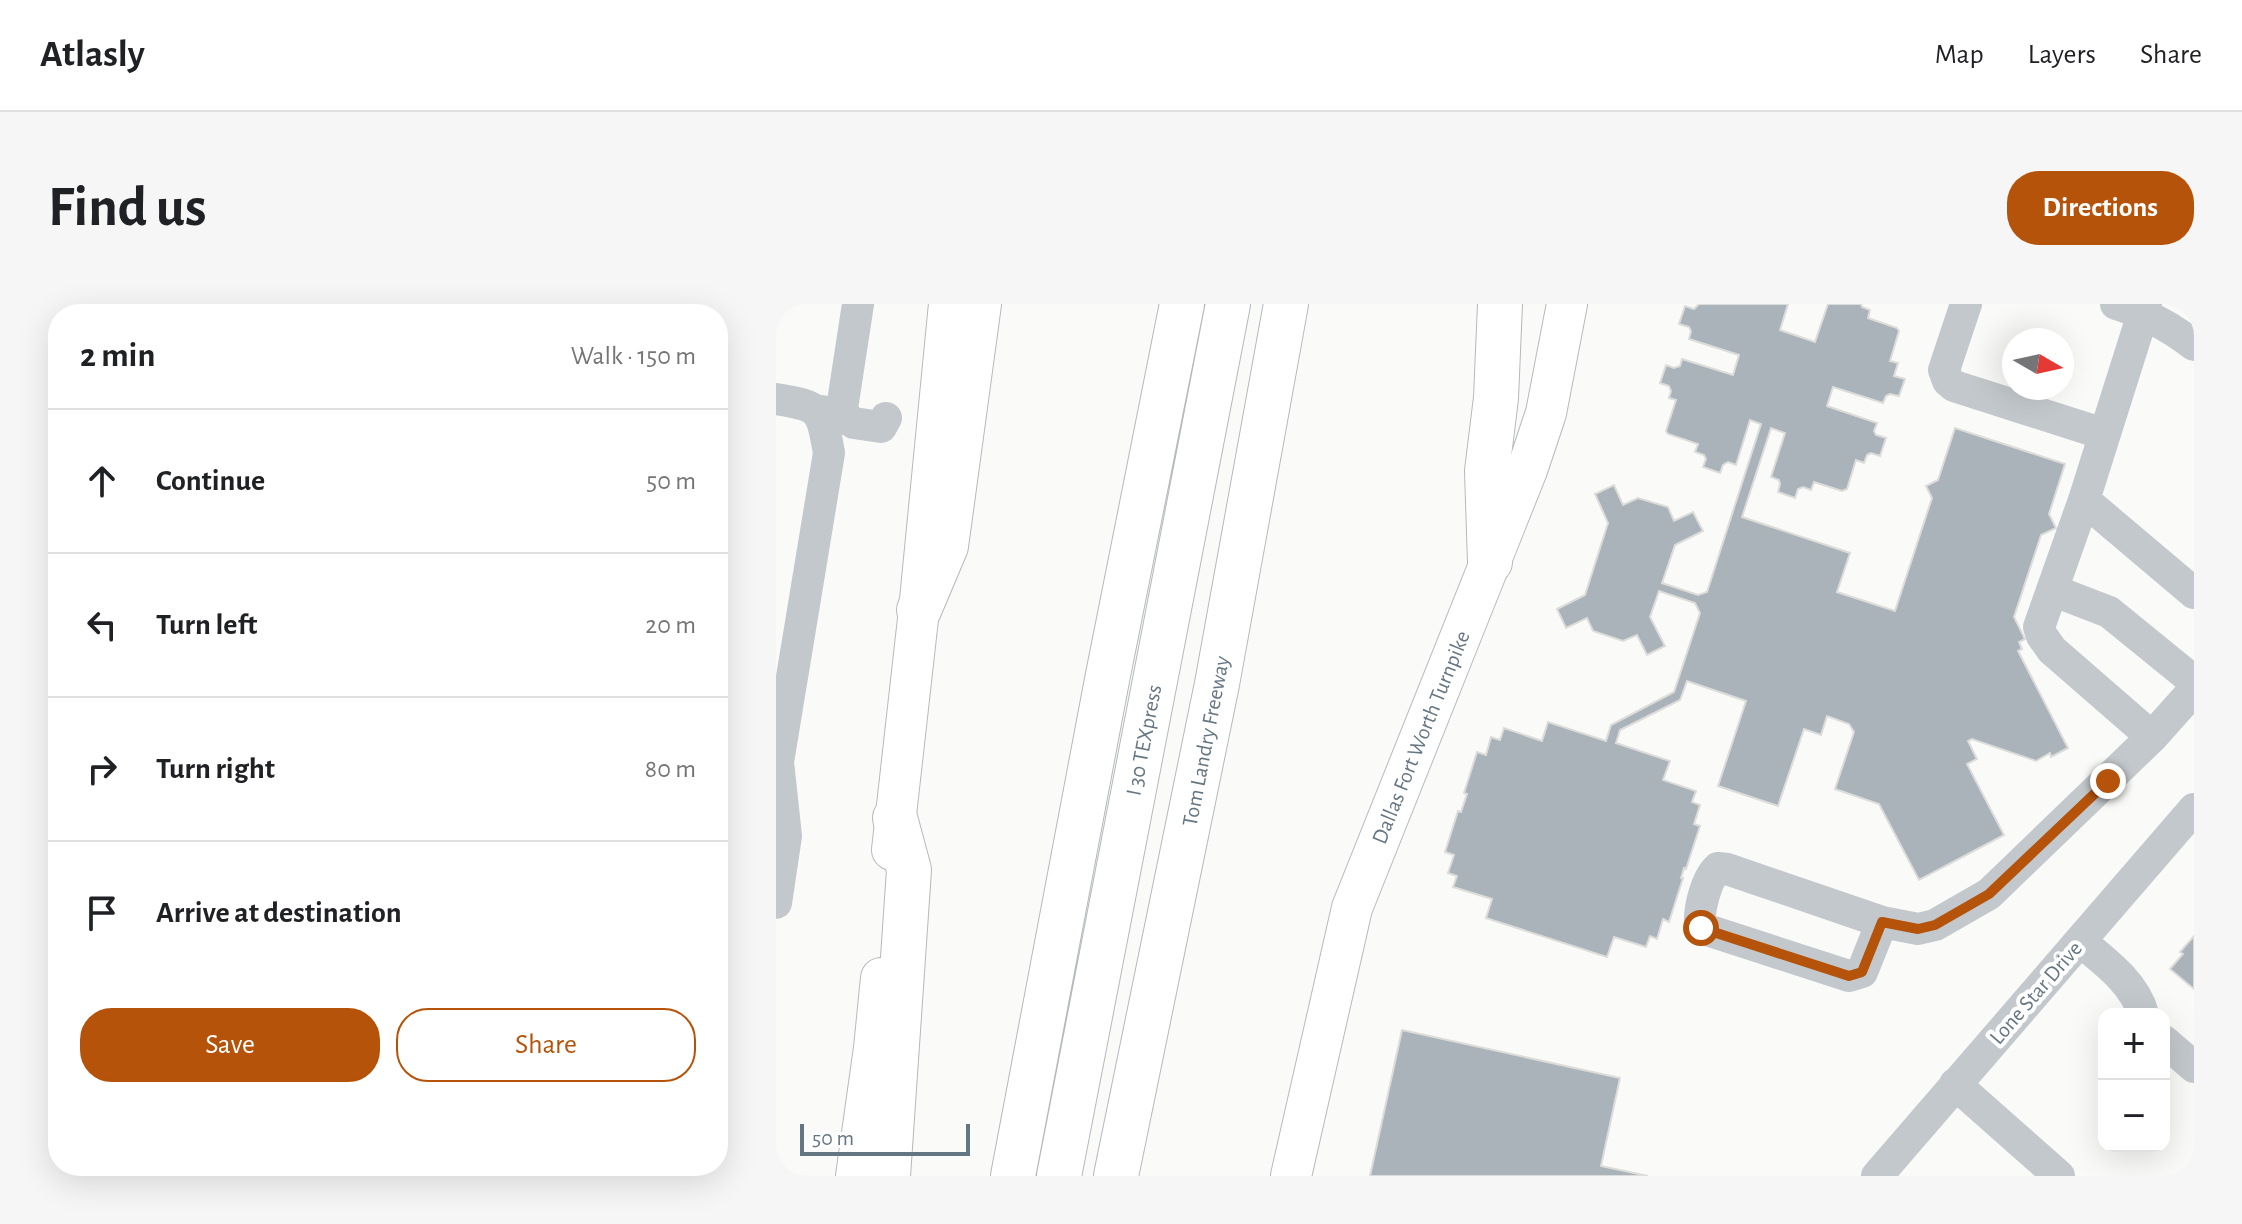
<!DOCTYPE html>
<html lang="en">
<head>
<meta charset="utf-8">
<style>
  :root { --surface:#fff; --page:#f6f6f6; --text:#202124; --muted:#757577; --line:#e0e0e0; --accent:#b45309 }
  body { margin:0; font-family:"Alegreya Sans",sans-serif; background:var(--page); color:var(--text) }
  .controls { position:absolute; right:24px; bottom:24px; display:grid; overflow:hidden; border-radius:16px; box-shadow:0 8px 32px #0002 }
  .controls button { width:72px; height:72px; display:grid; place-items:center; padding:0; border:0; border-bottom:2px solid var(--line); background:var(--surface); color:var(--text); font:40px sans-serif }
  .compass { position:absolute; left:1226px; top:24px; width:72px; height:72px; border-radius:50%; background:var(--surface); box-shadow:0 8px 32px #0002; rotate:99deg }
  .scale { position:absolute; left:24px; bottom:20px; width:170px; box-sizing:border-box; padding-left:8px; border:4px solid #657683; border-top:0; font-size:22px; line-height:28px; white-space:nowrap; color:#657683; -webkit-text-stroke:6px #fff; paint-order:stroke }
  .stop { position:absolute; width:24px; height:24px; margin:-18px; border:6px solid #b45309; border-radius:50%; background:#fff }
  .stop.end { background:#b45309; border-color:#fff; box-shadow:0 2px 8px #0008 }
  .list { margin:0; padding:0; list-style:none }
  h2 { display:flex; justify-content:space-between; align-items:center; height:104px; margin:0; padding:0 32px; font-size:34px }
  h2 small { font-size:26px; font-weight:400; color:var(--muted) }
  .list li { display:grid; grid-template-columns:52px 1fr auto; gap:24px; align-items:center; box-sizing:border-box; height:144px; padding:0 32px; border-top:2px solid var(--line) }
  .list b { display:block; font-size:30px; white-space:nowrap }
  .list em { font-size:26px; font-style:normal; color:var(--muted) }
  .actions { display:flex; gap:16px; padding:24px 32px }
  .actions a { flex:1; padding:18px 0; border:2px solid var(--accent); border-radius:32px; text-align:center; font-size:28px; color:var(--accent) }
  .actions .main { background:var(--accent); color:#fff }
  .icon { flex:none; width:44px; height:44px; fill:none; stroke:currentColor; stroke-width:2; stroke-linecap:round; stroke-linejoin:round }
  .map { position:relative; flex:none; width:1418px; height:872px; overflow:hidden; border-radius:32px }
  header { display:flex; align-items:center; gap:48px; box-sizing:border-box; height:112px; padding:0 40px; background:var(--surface); border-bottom:2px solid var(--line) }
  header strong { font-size:38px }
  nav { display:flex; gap:44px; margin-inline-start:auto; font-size:28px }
  .intro { display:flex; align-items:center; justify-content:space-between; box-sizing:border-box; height:192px; padding:0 48px }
  h1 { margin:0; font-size:56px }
  .button { padding:20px 36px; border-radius:32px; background:var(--accent); color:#fff; font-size:28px; font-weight:700 }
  main { display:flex; gap:48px; padding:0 48px }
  aside { flex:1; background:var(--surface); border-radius:32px; box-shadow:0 8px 32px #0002 }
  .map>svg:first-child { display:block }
  .building { fill:#aab3b9; stroke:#dcdcda; stroke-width:2 }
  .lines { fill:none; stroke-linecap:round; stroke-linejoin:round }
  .major-casing { stroke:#b5babe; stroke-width:42 }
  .highway-casing { stroke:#b4b9bd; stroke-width:46 }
  .minor { stroke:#c3c8cc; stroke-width:32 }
  .major { stroke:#fff; stroke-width:40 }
  .highway { stroke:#fff; stroke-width:44 }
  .route { stroke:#b45309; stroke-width:10 }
  .labels { text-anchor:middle; stroke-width:8; stroke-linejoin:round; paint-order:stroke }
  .street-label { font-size:22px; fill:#657683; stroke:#fff }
</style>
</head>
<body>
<header>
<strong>Atlasly</strong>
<nav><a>Map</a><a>Layers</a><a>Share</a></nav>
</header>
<div class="intro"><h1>Find us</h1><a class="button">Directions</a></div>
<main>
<aside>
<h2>2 min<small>Walk · 150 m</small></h2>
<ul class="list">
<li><svg class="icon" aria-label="ahead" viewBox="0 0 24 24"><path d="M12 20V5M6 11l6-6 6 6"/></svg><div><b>Continue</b></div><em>50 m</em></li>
<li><svg class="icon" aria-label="left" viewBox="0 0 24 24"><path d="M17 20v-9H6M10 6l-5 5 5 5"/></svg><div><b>Turn left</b></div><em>20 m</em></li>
<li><svg class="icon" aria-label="right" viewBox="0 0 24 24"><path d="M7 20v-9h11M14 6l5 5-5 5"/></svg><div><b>Turn right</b></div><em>80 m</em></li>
<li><svg class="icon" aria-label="arrive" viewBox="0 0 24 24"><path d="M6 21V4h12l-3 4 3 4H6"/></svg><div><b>Arrive at destination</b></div></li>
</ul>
<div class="actions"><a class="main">Save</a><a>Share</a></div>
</aside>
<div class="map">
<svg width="1418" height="872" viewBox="0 0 1418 872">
  <rect width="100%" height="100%" fill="#fafaf8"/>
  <!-- building -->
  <path class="building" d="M 923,0 L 1012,0 L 1004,26 L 1039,38 L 1052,0 L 1085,0 L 1086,3 L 1094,6 L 1092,14 L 1121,24 L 1123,27 L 1114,57 L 1122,59 L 1118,72 L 1129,75 L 1123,92 L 1114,90 L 1110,92 L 1107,99 L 1057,83 L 1051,102 L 1101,119 L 1098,127 L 1100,131 L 1110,134 L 1104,152 L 1095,149 L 1091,151 L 1088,159 L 1080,156 L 1071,185 L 1066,187 L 1038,178 L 1035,186 L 1027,183 L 1022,185 L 1019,194 L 1002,188 L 1004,180 L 1003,176 L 995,173 L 1009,129 L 995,124 L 966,213 L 1074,249 L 1061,288 L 1119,307 L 1156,194 L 1150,182 L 1162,176 L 1179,124 L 1289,160 L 1273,210 L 1280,224 L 1265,231 L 1238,313 L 1249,335 L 1243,338 L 1246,345 L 1242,347 L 1292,444 L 1275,453 L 1274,449 L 1260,457 L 1196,435 L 1192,437 L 1201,455 L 1191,460 L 1228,531 L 1143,576 L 1103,500 L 1059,485 L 1078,428 L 1073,420 L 1051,412 L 1045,431 L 1028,425 L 1002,502 L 942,482 L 970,397 L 911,377 L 904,396 L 844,426 L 840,439 L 894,457 L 887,476 L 920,487 L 916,498 L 924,501 L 918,520 L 924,522 L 910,565 L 908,564 L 905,574 L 907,574 L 893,618 L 887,615 L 881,635 L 874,632 L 870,643 L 838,633 L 831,653 L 710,614 L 716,595 L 677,583 L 681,572 L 672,569 L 678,551 L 669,548 L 682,507 L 685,508 L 691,490 L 688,489 L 701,448 L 710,451 L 715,433 L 724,436 L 728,424 L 766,437 L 772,418 L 830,437 L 835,421 L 898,388 L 924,309 L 919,299 L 883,287 L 874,313 L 889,342 L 871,351 L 861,331 L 847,337 L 817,327 L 811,314 L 790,324 L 781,305 L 809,291 L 832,219 L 819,190 L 838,181 L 847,201 L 862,194 L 892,203 L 898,217 L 917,208 L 927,227 L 899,241 L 886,279 L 922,291 L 931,288 L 985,120 L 974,116 L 960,161 L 952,158 L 947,161 L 944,169 L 927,163 L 930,155 L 928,151 L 919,148 L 922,140 L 892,130 L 890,127 L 900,96 L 893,94 L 895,87 L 893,82 L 884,79 L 890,61 L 898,64 L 904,62 L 906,55 L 957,71 L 963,51 L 913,35 L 915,27 L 913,23 L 903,20 L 909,2 L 918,5 Z
    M 1418,632 L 1418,685 L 1394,665 L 1407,650 L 1404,648 Z
    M 626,726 L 844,774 L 825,862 L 872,872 L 594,872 Z"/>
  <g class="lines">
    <!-- major casing -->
    <g class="major-casing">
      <path id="major" d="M 116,546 L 143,306 L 173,0
        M 80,872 L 98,744 L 105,674
        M 515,872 L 576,604 L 751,166 L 770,109 L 791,0"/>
    </g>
    <!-- highway casing -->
    <g class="highway-casing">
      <path id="highway" d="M 714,258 L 711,167 L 720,94 L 724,0
        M 143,306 L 170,242 L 203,0
        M 112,872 L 133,566 L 119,514
        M 237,872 L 331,376 L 406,0
        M 283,872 L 452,0
        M 340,872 L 441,380 L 510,0"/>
    </g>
    <!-- minor -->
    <path class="minor" d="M 1190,0 L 1168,66 L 1172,77 L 1178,82 L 1328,130
      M 1340,0 C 1370,9 1393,22 1418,41
      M 1370,0 L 1308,196 L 1263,323 L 1266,332 L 1276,346 L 1376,433
      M 0,95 C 45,102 45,104 53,149 L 2,458 L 10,532 L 0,599
      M 45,107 L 65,111 L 78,119 L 105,123 L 110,114
      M 65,111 L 82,0
      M 1308,196 L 1418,289
      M 1276,286 L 1333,308 L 1418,377
      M 1106,618 L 1086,668 L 1073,672 L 925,624 C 921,609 930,575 942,564 L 951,565 L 1106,618 L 1142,625 L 1159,621 L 1213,590 L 1376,433 L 1418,386
      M 1304,637 C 1328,657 1359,679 1367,710
      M 1388,737 L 1418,763
      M 1179,780 L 1283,872
      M 1101,872 L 1418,505"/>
    <!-- major -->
    <use href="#major" class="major"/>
    <!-- highway -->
    <use href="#highway" class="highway"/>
  </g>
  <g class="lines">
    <!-- route -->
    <path class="route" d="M 925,624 L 1073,672 L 1086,668 L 1106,618 L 1142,625 L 1159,621 L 1213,590 L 1332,477"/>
  </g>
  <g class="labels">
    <!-- street labels -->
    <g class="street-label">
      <text transform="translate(644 433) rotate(-68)" y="8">Dallas Fort Worth Turnpike</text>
      <text transform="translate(367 436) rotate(-79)" y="8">I 30 TEXpress</text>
      <text transform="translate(429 437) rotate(-79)" y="8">Tom Landry Freeway</text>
      <text transform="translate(1259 688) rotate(-49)" y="8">Lone Star Drive</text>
    </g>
  </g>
</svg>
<div class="controls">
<button>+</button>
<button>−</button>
</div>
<svg class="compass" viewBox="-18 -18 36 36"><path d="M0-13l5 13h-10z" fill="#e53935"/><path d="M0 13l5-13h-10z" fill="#757577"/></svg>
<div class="scale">50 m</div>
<div class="stop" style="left:925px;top:624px"></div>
<div class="stop end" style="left:1332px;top:477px"></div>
</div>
</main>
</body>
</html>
